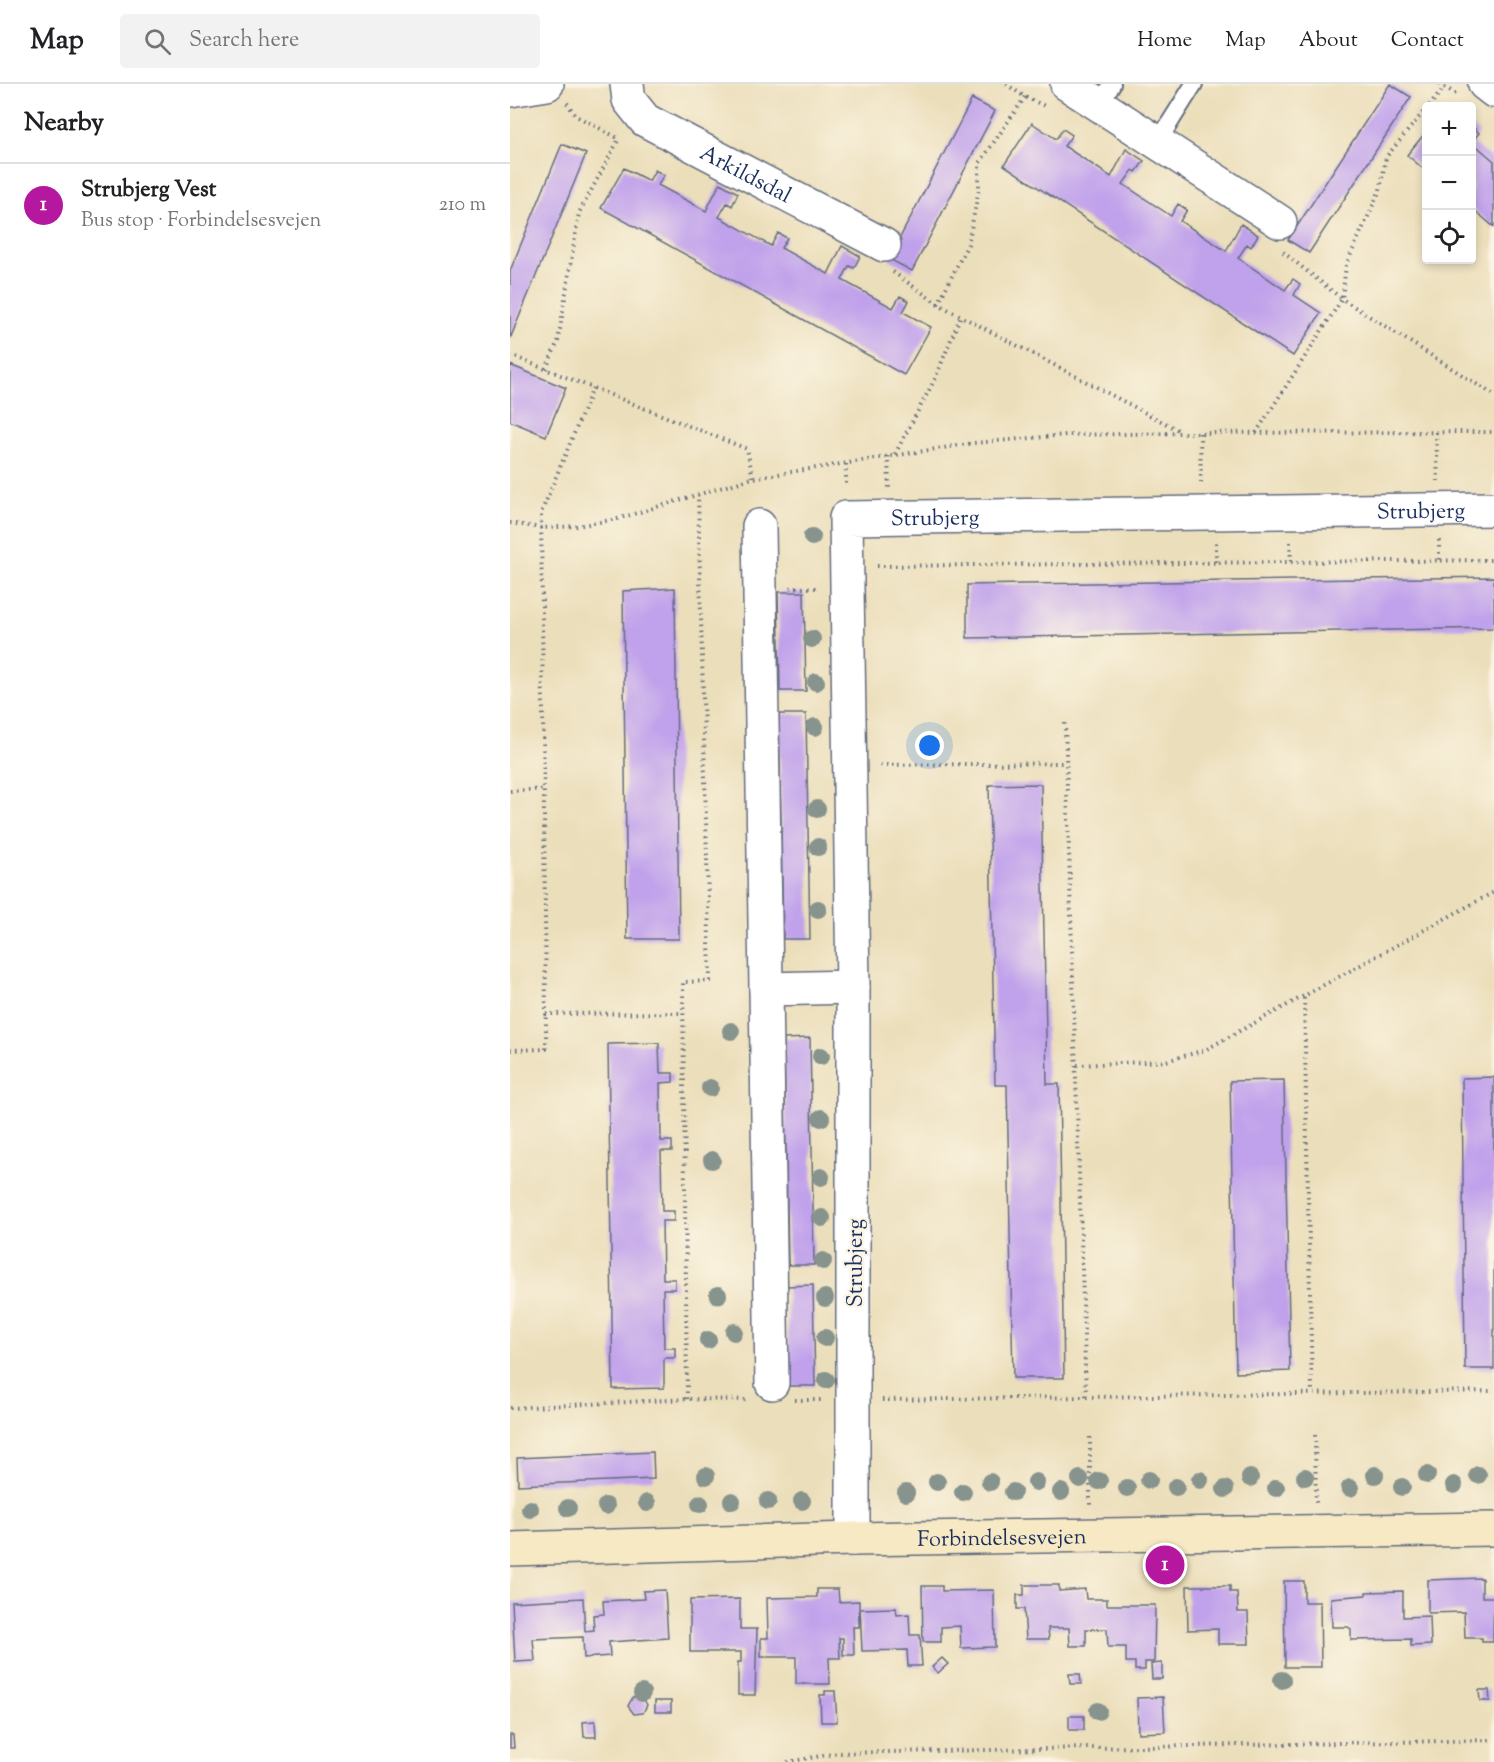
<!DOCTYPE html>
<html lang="en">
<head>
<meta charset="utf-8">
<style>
  :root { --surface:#fff; --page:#f2f2f2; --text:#202124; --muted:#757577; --line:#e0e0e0; --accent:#b5179e }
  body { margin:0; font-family:"Sorts Mill Goudy",serif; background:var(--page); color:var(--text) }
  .controls { position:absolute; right:18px; top:18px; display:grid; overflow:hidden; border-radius:6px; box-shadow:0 3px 9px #0003 }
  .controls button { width:54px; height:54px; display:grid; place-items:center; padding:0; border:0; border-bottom:2px solid var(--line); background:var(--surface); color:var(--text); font:30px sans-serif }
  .you { position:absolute; left:420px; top:662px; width:21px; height:21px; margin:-15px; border:4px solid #fff; border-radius:50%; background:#1a73e8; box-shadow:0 0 0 9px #1a73e833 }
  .badge { display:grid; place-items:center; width:39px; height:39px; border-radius:50%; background:var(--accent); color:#fff; font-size:20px; font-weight:700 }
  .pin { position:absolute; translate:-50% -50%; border:3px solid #fff; box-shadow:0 2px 6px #0006 }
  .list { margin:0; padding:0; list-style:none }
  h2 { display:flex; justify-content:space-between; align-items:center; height:78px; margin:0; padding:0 24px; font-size:26px }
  h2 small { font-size:20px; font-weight:400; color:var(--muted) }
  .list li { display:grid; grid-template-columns:39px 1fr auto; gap:18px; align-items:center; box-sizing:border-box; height:84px; padding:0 24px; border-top:2px solid var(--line) }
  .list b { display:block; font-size:22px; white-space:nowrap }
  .list p { margin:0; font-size:20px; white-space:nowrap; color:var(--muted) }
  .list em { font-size:20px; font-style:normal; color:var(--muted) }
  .icon { flex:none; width:33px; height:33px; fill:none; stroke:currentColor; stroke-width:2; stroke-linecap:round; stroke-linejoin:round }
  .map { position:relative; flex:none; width:984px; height:1678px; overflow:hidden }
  header { display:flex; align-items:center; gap:36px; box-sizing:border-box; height:84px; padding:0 30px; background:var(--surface); border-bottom:2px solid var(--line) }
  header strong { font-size:28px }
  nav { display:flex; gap:33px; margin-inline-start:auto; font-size:21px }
  .search { width:420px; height:54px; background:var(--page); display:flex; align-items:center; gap:15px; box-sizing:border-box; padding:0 21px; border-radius:6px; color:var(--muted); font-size:22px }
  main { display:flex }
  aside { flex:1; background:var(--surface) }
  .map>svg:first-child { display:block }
  .building { fill:#c0a1eb }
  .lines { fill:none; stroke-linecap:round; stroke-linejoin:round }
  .lane-casing { stroke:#646c7e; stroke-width:20 }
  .street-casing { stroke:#646c7e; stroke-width:36 }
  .secondary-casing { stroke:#646c7e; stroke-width:36 }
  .path { stroke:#646c7e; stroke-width:4; stroke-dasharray:1.5 4.5; stroke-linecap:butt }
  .lane { stroke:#fff; stroke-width:16 }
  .street { stroke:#fff; stroke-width:33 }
  .secondary { stroke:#f6e9c3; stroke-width:33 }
  .tree { fill:#87938d }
  .labels { text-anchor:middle; stroke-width:5; stroke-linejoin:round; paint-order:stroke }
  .street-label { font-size:22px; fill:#1b2f5e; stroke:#fcf5e5 }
</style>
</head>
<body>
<header>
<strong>Map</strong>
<div class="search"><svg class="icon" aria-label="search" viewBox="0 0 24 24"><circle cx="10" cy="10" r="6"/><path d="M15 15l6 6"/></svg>Search here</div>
<nav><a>Home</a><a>Map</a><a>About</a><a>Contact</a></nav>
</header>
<main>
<aside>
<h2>Nearby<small></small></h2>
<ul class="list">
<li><span class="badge">1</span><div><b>Strubjerg Vest</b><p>Bus stop · Forbindelsesvejen</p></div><em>210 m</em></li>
</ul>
</aside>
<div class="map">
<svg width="984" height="1678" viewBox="0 0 984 1678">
  <rect width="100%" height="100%" fill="#fcf5e5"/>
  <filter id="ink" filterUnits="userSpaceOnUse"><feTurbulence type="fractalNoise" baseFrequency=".0167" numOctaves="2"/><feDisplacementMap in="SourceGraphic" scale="12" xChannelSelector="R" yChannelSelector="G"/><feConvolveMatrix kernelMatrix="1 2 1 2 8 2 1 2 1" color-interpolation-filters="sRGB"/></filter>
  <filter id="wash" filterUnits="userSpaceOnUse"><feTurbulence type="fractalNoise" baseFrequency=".008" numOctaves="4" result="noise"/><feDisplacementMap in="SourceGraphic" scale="24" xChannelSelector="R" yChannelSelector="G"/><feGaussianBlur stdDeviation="1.35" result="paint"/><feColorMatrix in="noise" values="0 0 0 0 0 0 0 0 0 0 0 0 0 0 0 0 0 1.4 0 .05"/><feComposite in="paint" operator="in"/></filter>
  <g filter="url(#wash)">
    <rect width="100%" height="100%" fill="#ebdeba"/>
    <g id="blocks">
      <!-- building -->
      <path class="building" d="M 880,0 L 901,13 L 799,169 L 778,156 Z
        M 462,15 L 485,27 L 402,187 L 379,175 Z
        M 522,39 L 546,55 L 553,45 L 562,51 L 554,62 L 601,93 L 616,65 L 634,77 L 626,88 L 623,86 L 613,100 L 661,132 L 668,120 L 677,126 L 670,137 L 716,167 L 731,140 L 748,151 L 741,163 L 737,160 L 728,174 L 775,206 L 783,195 L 790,200 L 784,211 L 811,229 L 783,272 L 494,81 Z
        M 962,42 L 969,49 L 962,58 Z
        M 916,48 L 916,87 L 897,71 Z
        M 962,58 L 984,77 L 984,143 L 962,124 Z
        M 52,60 L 76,70 L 0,255 L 0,187 Z
        M 114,84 L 139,97 L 145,86 L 154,91 L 148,101 L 196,127 L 210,99 L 228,109 L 222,122 L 217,119 L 209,133 L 261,162 L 268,149 L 277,154 L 271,164 L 318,190 L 332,162 L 350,172 L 344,184 L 339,182 L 332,196 L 383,224 L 390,212 L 399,217 L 393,228 L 421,243 L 394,291 L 91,124 Z
        M 0,281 L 56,304 L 36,352 L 0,337 Z
        M 984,493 L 984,544 L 457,554 L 457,501 Z
        M 165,504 L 169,855 L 117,855 L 113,507 Z
        M 268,508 L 294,508 L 296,607 L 270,607 Z
        M 269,630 L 296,630 L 300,855 L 273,855 Z
        M 531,700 L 537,1000 L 549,1000 L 554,1294 L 503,1294 L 497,1001 L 485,1001 L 479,701 Z
        M 300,954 L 304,1181 L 278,1181 L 274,955 Z
        M 149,959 L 150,989 L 163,989 L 163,998 L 150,999 L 151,1057 L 162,1057 L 162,1067 L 151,1067 L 152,1127 L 164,1127 L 164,1137 L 152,1137 L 153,1195 L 165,1195 L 165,1205 L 153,1205 L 154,1264 L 165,1264 L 165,1274 L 154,1274 L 154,1304 L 103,1305 L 98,960 Z
        M 984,993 L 984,1285 L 955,1285 L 952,994 Z
        M 774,996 L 780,1287 L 726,1289 L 720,997 Z
        M 303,1201 L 305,1302 L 279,1302 L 277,1202 Z
        M 143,1368 L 144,1395 L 8,1401 L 7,1374 Z
        M 972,1494 L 972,1513 L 984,1513 L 983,1558 L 972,1558 L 972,1554 L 955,1554 L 954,1528 L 918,1529 L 918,1496 Z
        M 774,1497 L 794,1497 L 794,1518 L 810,1518 L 811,1583 L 775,1583 Z
        M 514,1501 L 549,1501 L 549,1507 L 575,1505 L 576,1515 L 597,1515 L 597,1521 L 645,1521 L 644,1578 L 635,1578 L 635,1586 L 625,1586 L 625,1578 L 616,1578 L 616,1563 L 598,1563 L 597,1545 L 576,1545 L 576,1562 L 560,1562 L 559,1544 L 538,1544 L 539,1555 L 516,1555 L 514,1525 L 507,1525 L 507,1511 L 514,1511 Z
        M 412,1502 L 432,1502 L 432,1507 L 484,1506 L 485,1563 L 451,1564 L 450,1542 L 431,1543 L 431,1558 L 413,1558 Z
        M 677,1502 L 720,1502 L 720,1508 L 727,1508 L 728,1528 L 738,1528 L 739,1560 L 708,1560 L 708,1545 L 678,1546 Z
        M 307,1505 L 328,1505 L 329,1518 L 349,1517 L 349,1543 L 343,1543 L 344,1571 L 333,1571 L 333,1554 L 329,1554 L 330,1574 L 319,1574 L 320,1600 L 286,1600 L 286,1573 L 251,1573 L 251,1554 L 258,1554 L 257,1514 L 307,1513 Z
        M 155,1506 L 158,1554 L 99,1558 L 100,1572 L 74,1574 L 73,1553 L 23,1555 L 25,1577 L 5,1578 L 2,1518 L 73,1514 L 75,1547 L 84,1546 L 83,1531 L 94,1530 L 93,1517 L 134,1515 L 133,1507 Z
        M 893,1507 L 893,1533 L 920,1532 L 921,1561 L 901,1562 L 901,1555 L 841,1556 L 841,1545 L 838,1543 L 822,1543 L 821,1514 L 856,1511 L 856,1508 Z
        M 230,1515 L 230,1545 L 247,1545 L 245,1611 L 228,1611 L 228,1578 L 231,1578 L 231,1568 L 180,1568 L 180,1516 Z
        M 386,1524 L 387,1531 L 399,1530 L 400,1551 L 410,1551 L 412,1582 L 398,1582 L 397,1566 L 352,1567 L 350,1525 Z
        M 432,1574 L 438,1580 L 428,1589 L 422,1583 Z
        M 652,1579 L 652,1595 L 642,1595 L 641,1580 Z
        M 559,1590 L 570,1590 L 571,1600 L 560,1600 Z
        M 969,1606 L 979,1606 L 980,1617 L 970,1617 Z
        M 315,1607 L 325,1607 L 327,1638 L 311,1638 L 310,1611 L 315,1611 Z
        M 132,1612 L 137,1621 L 133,1629 L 124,1630 L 118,1622 L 123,1613 Z
        M 653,1613 L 655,1648 L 628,1649 L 627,1614 Z
        M 145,1617 L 161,1617 L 161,1628 L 145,1628 Z
        M 559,1632 L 574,1632 L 574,1646 L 559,1646 Z
        M 85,1637 L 86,1653 L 74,1653 L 73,1638 Z
        M 0,1651 L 3,1651 L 4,1664 L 0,1664 Z"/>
    </g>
  </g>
  <g filter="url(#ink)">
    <use href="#blocks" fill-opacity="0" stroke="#646c7e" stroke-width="1.5"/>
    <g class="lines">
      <!-- lane casing -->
      <g class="lane-casing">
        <path id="lane" d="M 589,21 L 602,0
          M 647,59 L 684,0"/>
      </g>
      <!-- street casing -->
      <g class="street-casing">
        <g id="street">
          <path id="s1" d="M 117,0 L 119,16 L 135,36 L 374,161"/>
          <path d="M 557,0 L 770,138"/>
          <path d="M 975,0 L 984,7"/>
          <path d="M 0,6 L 37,0"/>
          <path d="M 249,442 L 262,1299"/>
          <path d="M 256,905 L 343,903"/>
          <path id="s2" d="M 343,1455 L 343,903 L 336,434 L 984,425"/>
        </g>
      </g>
      <!-- secondary casing -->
      <g class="secondary-casing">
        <g id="secondary">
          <path id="s3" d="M 0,1465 L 343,1455 L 984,1445"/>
        </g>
      </g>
      <!-- path -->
      <path class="path" d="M 496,0 L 515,13 L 537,23
        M 929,0 L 946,10
        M 57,19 L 66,32 L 110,55
        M 919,22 L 934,4
        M 773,168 L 832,215 L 984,311
        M 383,188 L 428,220 L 670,347
        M 428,220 L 458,160 L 469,105 L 469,80 L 515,13
        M 0,271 L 237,365 L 243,394
        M 36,285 L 48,257 L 69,129 L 109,55
        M 83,304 L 31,429 L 36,930 L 173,929
        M 926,348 L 928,397
        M 690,349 L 691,399
        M 746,349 L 832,215 L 836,181 L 870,106 L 876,73 L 916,25
        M 385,370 L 425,295 L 451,231
        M 378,372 L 379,404
        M 336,380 L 336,404
        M 0,439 L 32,444 L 67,442 L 107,435 L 243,394 L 464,359 L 556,351 L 672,349 L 984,348
        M 929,456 L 929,476
        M 780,458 L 781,478
        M 706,478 L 706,458
        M 367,482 L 984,476
        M 280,504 L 309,504
        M 555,639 L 576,1313
        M 370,681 L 555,679
        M 0,707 L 35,705
        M 794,914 L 802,1309
        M 0,966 L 36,965 L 36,930
        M 567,981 L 656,977 L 695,966 L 984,808
        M 177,1315 L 173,898 L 200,897 L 188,411
        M 285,1316 L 314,1316
        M 372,1316 L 984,1307
        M 0,1324 L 177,1315 L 239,1316
        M 805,1351 L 806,1420
        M 580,1353 L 580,1423
        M 277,1678 L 328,1669 L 984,1656"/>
      <!-- lane -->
      <use href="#lane" class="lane"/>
      <!-- street -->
      <use href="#street" class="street"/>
      <!-- secondary -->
      <use href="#secondary" class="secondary"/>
    </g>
    <!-- trees -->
    <g class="tree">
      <circle cx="302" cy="453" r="9"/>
      <circle cx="302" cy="555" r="9"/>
      <circle cx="306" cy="598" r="9"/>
      <circle cx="305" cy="643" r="9"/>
      <circle cx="307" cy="725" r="9"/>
      <circle cx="308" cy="763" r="9"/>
      <circle cx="308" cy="825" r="9"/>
      <circle cx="221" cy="947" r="9"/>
      <circle cx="311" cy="972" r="9"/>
      <circle cx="200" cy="1004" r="9"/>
      <circle cx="311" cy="1034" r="9"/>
      <circle cx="202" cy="1076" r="9"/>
      <circle cx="311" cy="1093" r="9"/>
      <circle cx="312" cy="1134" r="9"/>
      <circle cx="313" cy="1177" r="9"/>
      <circle cx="208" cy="1211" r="9"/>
      <circle cx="315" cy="1214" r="9"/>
      <circle cx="224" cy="1248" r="9"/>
      <circle cx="315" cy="1254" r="9"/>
      <circle cx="198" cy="1256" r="9"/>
      <circle cx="316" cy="1296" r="9"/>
      <circle cx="865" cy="1391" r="9"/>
      <circle cx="917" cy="1391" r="9"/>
      <circle cx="968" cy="1391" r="9"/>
      <circle cx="196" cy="1392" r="9"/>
      <circle cx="795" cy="1393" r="9"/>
      <circle cx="740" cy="1394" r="9"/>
      <circle cx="570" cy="1395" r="9"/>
      <circle cx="639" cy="1396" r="9"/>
      <circle cx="690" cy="1396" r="9"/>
      <circle cx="589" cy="1397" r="9"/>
      <circle cx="427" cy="1398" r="9"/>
      <circle cx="480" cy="1398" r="9"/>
      <circle cx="526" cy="1398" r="9"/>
      <circle cx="944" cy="1401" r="9"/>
      <circle cx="666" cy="1403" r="9"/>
      <circle cx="892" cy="1403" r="9"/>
      <circle cx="617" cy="1404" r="9"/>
      <circle cx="766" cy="1404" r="9"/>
      <circle cx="840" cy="1404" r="9"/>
      <circle cx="715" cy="1405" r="9"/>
      <circle cx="453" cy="1408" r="9"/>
      <circle cx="503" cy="1408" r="9"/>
      <circle cx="551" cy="1408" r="9"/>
      <circle cx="396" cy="1409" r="9"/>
      <circle cx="222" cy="1417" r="9"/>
      <circle cx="258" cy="1417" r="9"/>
      <circle cx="292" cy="1417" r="9"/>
      <circle cx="137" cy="1419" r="9"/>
      <circle cx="190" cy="1420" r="9"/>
      <circle cx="96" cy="1422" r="9"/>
      <circle cx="58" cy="1424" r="9"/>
      <circle cx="20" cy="1425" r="9"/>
      <circle cx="772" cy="1596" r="9"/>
      <circle cx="132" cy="1609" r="9"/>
      <circle cx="588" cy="1627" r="9"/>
    </g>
  </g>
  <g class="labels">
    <!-- street labels -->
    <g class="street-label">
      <text dy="8" stroke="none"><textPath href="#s1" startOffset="156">Arkildsdal</textPath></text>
      <text dy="8" stroke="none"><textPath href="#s2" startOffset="1596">Strubjerg</textPath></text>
      <text dy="8" stroke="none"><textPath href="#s2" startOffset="1110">Strubjerg</textPath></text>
      <text transform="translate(344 1179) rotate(-90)" y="8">Strubjerg</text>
      <text dy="8" stroke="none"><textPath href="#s3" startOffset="492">Forbindelsesvejen</textPath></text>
    </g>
  </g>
</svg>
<div class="controls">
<button>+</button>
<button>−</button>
<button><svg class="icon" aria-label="locate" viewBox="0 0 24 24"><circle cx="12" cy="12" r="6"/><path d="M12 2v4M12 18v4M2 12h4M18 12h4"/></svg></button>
</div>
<div class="you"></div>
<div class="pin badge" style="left:655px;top:1481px">1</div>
</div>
</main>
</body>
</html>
